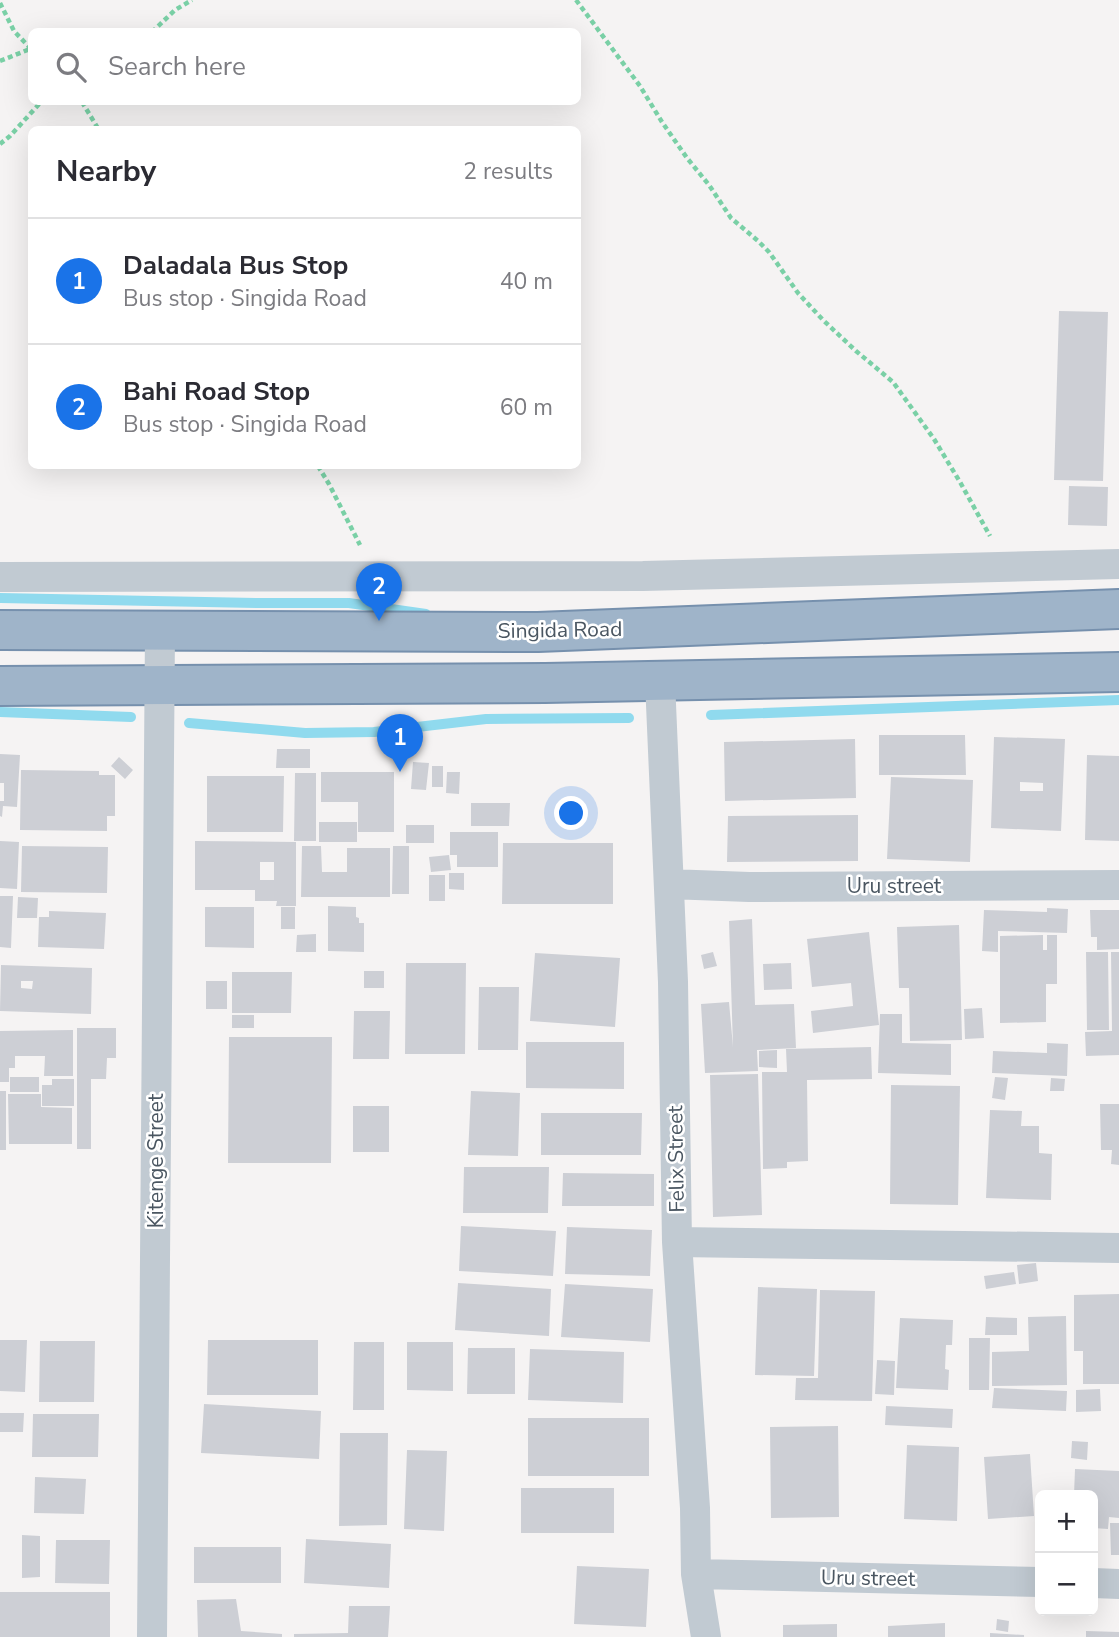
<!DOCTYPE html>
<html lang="en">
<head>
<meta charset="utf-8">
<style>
  :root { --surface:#fff; --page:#f7f7f7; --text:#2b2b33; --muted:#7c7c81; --line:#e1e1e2; --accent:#1a73e8 }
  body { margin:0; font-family:"Nunito Sans",sans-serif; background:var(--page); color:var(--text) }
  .controls { position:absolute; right:21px; bottom:21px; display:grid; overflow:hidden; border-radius:10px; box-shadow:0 7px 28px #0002 }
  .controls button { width:63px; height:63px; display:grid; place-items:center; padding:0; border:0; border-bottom:2px solid var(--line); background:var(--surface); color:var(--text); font:35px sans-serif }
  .you { position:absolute; left:572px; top:814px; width:24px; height:24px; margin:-18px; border:5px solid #fff; border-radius:50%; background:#1a73e8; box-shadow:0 0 0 10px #1a73e833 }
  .badge { display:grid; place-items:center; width:46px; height:46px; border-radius:50%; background:var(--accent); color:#fff; font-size:23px; font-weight:700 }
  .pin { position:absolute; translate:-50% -58px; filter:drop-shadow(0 2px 4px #0008) }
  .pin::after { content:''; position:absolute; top:37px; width:24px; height:21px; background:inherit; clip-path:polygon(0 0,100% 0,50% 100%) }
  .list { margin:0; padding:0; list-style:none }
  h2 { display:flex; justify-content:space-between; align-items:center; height:91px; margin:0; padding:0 28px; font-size:30px }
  h2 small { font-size:23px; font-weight:400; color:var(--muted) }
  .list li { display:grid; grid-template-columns:46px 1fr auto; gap:21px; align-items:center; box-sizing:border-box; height:126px; padding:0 28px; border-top:2px solid var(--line) }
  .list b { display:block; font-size:26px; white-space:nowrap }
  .list p { margin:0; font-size:23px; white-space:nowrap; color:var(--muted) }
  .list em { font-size:23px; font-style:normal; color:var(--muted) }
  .icon { flex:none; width:38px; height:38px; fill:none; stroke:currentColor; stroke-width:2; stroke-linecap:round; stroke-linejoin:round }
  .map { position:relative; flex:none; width:1119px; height:1637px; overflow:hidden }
  .search { position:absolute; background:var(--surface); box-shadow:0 7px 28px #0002; left:28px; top:28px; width:553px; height:77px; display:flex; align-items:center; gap:18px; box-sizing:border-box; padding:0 24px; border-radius:10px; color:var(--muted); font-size:26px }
  .panel { position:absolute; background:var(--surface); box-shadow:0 7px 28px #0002; left:28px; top:126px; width:553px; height:343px; border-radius:10px }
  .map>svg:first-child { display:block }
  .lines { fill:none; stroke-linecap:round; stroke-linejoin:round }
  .stream { stroke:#90daee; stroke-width:10 }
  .building { fill:#cdcfd5; fill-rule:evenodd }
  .trunk-casing { stroke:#7690ad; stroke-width:42 }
  .path { stroke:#7ad0a6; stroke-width:4.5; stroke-dasharray:5 3.5; stroke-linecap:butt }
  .minor { stroke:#c1cad2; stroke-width:30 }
  .trunk { stroke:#9fb4c9; stroke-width:38 }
  .labels { text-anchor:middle; stroke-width:5; stroke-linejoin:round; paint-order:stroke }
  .street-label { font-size:21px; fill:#4a5661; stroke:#fff }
</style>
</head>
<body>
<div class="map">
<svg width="1119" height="1637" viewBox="0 0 1119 1637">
  <rect width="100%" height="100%" fill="#f5f3f3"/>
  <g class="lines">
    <!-- stream -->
    <path class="stream" d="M 0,598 L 258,603 L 349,603 L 426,614
      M 0,712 L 131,717
      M 711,715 L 1119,700
      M 189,723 L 305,733 L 374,732 L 486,719 L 629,718"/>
  </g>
  <!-- building -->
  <path class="building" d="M 1059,311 L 1108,312 L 1103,481 L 1054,480 Z
    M 1069,486 L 1108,487 L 1107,526 L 1068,525 Z
    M 879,735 L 965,735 L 966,775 L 879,775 Z
    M 994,737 L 1065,739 L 1061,831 L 991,828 ZM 1020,782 L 1043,783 L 1043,791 L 1020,791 Z
    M 855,739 L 856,798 L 725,801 L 724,742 Z
    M 277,749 L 310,749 L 310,768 L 276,768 Z
    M 0,754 L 20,755 L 17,807 L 3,806 L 2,817 L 0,816 L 0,801 L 4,801 L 4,783 L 0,783 Z
    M 1087,755 L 1119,756 L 1119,841 L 1085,840 Z
    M 119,757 L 133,770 L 125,779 L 111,766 Z
    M 413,762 L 429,763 L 426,790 L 411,789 Z
    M 432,766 L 443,766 L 443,787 L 432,787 Z
    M 21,770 L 99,771 L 99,775 L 115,775 L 115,816 L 107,816 L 107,831 L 20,830 Z
    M 321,772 L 394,772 L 394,832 L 358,832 L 358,802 L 321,802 Z
    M 447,772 L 460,772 L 459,794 L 446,793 Z
    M 295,773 L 316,773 L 316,841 L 294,841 Z
    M 207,776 L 284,776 L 283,832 L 207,832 Z
    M 891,777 L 973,780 L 970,862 L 887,859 Z
    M 471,803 L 510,803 L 509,826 L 471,826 Z
    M 858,815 L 858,861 L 727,862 L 728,816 Z
    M 319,822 L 357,822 L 357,842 L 319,842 Z
    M 406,825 L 434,825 L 434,843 L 406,843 Z
    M 450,832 L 498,832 L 498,867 L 457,867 L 457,855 L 450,855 Z
    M 0,841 L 19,842 L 17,889 L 0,888 Z
    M 195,841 L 296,842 L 296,906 L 276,906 L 277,901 L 255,901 L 255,890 L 195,890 ZM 260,862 L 274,862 L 274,880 L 260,880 Z
    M 503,843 L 613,843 L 613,904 L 502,904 Z
    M 22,846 L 108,847 L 107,893 L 21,892 Z
    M 302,846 L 321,846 L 322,872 L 347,872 L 347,848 L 390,848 L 390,897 L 301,897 Z
    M 393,846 L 409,846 L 409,894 L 392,894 Z
    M 449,855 L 451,870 L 431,872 L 429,857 Z
    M 449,873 L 464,873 L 464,890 L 449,889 Z
    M 429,875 L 445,875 L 445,901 L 429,901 Z
    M 0,896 L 13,896 L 11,948 L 0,947 Z
    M 18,897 L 38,898 L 37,918 L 17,918 Z
    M 328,906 L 356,907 L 356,917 L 359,918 L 359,923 L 364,923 L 364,952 L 328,951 Z
    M 205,907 L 254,907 L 254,948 L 205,947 Z
    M 281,907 L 295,907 L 295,929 L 281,929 Z
    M 1047,908 L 1068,909 L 1067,933 L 998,931 L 998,952 L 982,951 L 984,910 L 1047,912 Z
    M 1090,910 L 1119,910 L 1119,949 L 1097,950 L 1097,937 L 1091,937 Z
    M 49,911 L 106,913 L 104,949 L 38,947 L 39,917 L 49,917 Z
    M 752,919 L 755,1005 L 794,1004 L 796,1048 L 757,1050 L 758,1071 L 705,1073 L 701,1004 L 729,1002 L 733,1047 L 729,921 Z
    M 959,925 L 962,1040 L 910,1041 L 909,988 L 899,988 L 897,927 Z
    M 869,932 L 879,1025 L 813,1033 L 811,1011 L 853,1006 L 851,983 L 812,987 L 807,939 Z
    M 316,934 L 316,952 L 296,952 L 297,935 Z
    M 1043,935 L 1043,950 L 1047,950 L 1047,935 L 1057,935 L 1057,984 L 1046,984 L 1046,1022 L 1000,1023 L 1000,936 Z
    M 713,952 L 717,966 L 704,969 L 701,955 Z
    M 1086,952 L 1108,952 L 1109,1030 L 1087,1030 Z
    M 1111,952 L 1119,952 L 1119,1055 L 1086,1056 L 1085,1032 L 1112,1031 Z
    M 535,953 L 620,958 L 615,1027 L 530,1021 Z
    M 406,963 L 466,963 L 465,1054 L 405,1054 Z
    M 791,963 L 792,989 L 764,990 L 763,964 Z
    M 1,965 L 92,968 L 91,1014 L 0,1011 ZM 21,981 L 33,981 L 32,989 L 21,988 Z
    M 364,971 L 384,971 L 384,988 L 364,988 Z
    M 232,972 L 292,972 L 291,1013 L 232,1013 Z
    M 206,981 L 227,981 L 227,1009 L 206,1009 Z
    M 479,987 L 519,987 L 518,1050 L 478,1050 Z
    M 982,1008 L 984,1038 L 965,1039 L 964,1009 Z
    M 354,1011 L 390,1011 L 389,1059 L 353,1059 Z
    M 880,1014 L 902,1014 L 902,1043 L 951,1044 L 951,1075 L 878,1073 Z
    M 232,1015 L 254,1015 L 254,1028 L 232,1028 Z
    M 77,1028 L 116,1028 L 116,1058 L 107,1058 L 106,1079 L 91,1079 L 91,1149 L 77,1149 Z
    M 73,1030 L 73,1076 L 44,1076 L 45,1056 L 15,1056 L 15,1068 L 9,1068 L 9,1082 L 0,1082 L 0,1031 Z
    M 229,1037 L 332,1037 L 331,1163 L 228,1163 Z
    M 526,1042 L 624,1042 L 624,1089 L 526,1088 Z
    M 1047,1043 L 1068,1044 L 1067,1076 L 992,1073 L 993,1051 L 1047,1053 Z
    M 871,1047 L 872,1079 L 807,1080 L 808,1161 L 787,1162 L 787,1168 L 763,1169 L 762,1072 L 787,1072 L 786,1049 Z
    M 777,1050 L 777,1068 L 759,1067 L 759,1051 Z
    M 758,1074 L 762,1215 L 713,1217 L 710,1075 Z
    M 10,1077 L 39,1077 L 39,1092 L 10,1092 Z
    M 995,1077 L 1008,1078 L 1005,1100 L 992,1098 Z
    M 1051,1078 L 1065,1079 L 1064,1091 L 1050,1091 Z
    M 52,1079 L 74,1079 L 74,1106 L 42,1106 L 42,1085 L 52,1085 Z
    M 891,1085 L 960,1086 L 958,1205 L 890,1204 Z
    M 0,1091 L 6,1091 L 6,1150 L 0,1150 Z
    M 471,1091 L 520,1093 L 518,1156 L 468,1155 Z
    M 8,1094 L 41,1094 L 41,1107 L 72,1108 L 72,1144 L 9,1144 Z
    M 1100,1104 L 1119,1104 L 1119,1165 L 1111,1164 L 1112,1150 L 1101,1150 Z
    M 353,1106 L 389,1106 L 389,1152 L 353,1152 Z
    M 990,1110 L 1022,1111 L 1021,1126 L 1039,1126 L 1039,1153 L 1052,1154 L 1051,1200 L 986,1198 Z
    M 541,1113 L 642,1113 L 641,1155 L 541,1155 Z
    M 464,1167 L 549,1167 L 548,1213 L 463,1213 Z
    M 563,1173 L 654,1174 L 654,1206 L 562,1206 Z
    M 461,1226 L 556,1231 L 553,1276 L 459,1271 Z
    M 567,1227 L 652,1230 L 650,1276 L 565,1274 Z
    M 1036,1263 L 1038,1281 L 1019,1284 L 1017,1265 Z
    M 1014,1272 L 1016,1284 L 986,1289 L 984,1276 Z
    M 458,1283 L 551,1289 L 549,1336 L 455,1330 Z
    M 565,1284 L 653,1289 L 650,1342 L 561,1337 Z
    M 758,1287 L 817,1289 L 814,1376 L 755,1375 Z
    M 820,1290 L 875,1291 L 872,1401 L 795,1400 L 796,1378 L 818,1378 Z
    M 1119,1294 L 1119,1384 L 1083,1384 L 1083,1351 L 1074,1351 L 1074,1295 Z
    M 1066,1316 L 1067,1385 L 992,1386 L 992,1352 L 1029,1351 L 1028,1317 Z
    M 986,1317 L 1017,1318 L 1017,1335 L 985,1335 Z
    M 900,1318 L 953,1320 L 952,1345 L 946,1345 L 945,1369 L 949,1370 L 948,1390 L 896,1388 Z
    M 969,1338 L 990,1338 L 989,1390 L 969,1390 Z
    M 0,1340 L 27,1340 L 25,1392 L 0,1391 Z
    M 208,1340 L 318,1340 L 318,1395 L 207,1395 Z
    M 40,1341 L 95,1341 L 94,1402 L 39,1402 Z
    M 354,1342 L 384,1342 L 384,1410 L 353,1410 Z
    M 407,1342 L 453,1342 L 453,1391 L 407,1390 Z
    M 468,1348 L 515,1348 L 515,1394 L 467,1394 Z
    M 530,1349 L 624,1352 L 623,1403 L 528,1400 Z
    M 877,1360 L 895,1361 L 894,1395 L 875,1394 Z
    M 994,1388 L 1067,1391 L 1066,1411 L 992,1408 Z
    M 1100,1389 L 1101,1411 L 1076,1412 L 1076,1390 Z
    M 204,1404 L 321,1411 L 319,1459 L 201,1453 Z
    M 886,1406 L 953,1409 L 952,1428 L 885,1425 Z
    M 0,1413 L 24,1413 L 23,1432 L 0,1432 Z
    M 33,1414 L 99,1414 L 98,1457 L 32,1457 Z
    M 528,1418 L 649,1418 L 649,1476 L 528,1476 Z
    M 838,1426 L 839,1517 L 771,1518 L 770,1427 Z
    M 340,1433 L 388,1433 L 387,1525 L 339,1526 Z
    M 1072,1441 L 1088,1442 L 1087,1460 L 1071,1458 Z
    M 907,1445 L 959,1447 L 957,1521 L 904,1519 Z
    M 407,1450 L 447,1451 L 444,1531 L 404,1529 Z
    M 1030,1454 L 1034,1516 L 988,1519 L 984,1457 Z
    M 1075,1469 L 1119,1471 L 1119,1518 L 1109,1517 L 1108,1529 L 1093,1528 L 1093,1495 L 1074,1495 Z
    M 35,1477 L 86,1479 L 84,1514 L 34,1513 Z
    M 521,1488 L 614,1488 L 614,1533 L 521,1533 Z
    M 1110,1523 L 1119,1523 L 1119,1555 L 1111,1555 Z
    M 22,1535 L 40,1536 L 40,1577 L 22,1578 Z
    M 306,1539 L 391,1544 L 389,1588 L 304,1583 Z
    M 56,1540 L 110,1540 L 109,1584 L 55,1583 Z
    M 194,1547 L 281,1547 L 281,1583 L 194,1583 Z
    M 577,1566 L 649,1569 L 646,1627 L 574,1624 Z
    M 0,1592 L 110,1592 L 110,1637 L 0,1637 Z
    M 236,1599 L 241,1631 L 282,1634 L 282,1637 L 198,1637 L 197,1600 Z
    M 349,1606 L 390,1606 L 388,1637 L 294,1637 L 294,1634 L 348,1633 Z
    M 997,1619 L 1009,1621 L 1008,1632 L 996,1630 Z
    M 945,1623 L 945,1637 L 888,1637 L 888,1626 Z
    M 837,1624 L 837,1637 L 783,1637 L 783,1625 Z
    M 1086,1631 L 1119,1632 L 1119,1637 L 1086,1637 Z
    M 990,1633 L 1024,1635 L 1024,1637 L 990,1637 Z"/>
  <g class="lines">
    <!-- trunk casing -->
    <g class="trunk-casing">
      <path id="trunk" d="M 0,630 L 538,632 L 1119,609
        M 0,686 L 545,683 L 1119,672"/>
    </g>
    <!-- path -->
    <path class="path" d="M 576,0 L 640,86 L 662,122 L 687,158 L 709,185 L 731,218 L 758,241 L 769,252 L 798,293 L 823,320 L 856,351 L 893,382 L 934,439 L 960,482 L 990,536
      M 0,3 L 14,31 L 32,50
      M 152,32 L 175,10 L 192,0
      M 0,61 L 30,49
      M 82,102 L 99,130
      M 0,144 L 10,136 L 41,102
      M 318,466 L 329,484 L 360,545"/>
    <!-- minor -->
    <path class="minor" d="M 0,577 L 643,576 L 1119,564
      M 660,681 L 673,982 L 677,1242 L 695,1508 L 696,1574 L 706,1637
      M 669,884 L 749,887 L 1119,885
      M 677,1242 L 1119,1248
      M 696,1574 L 1040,1582
      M 1093,1583 L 1119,1584
      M 152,1637 L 160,631"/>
    <!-- trunk -->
    <use href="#trunk" class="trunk"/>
  </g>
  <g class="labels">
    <!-- street labels -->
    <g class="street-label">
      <text transform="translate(560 630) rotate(-1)" y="7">Singida Road</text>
      <text x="894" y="893">Uru street</text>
      <text transform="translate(676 1159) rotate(-91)" y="7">Felix Street</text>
      <text transform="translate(156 1161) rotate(-90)" y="7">Kitenge Street</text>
      <text transform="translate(868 1578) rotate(1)" y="7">Uru street</text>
    </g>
  </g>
</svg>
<div class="controls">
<button>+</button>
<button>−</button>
</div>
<div class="you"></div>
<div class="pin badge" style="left:400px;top:772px">1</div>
<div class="pin badge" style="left:379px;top:621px">2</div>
<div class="search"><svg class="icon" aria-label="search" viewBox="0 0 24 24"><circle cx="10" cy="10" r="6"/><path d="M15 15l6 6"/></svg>Search here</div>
<section class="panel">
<h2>Nearby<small>2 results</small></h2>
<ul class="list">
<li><span class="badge">1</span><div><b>Daladala Bus Stop</b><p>Bus stop · Singida Road</p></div><em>40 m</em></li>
<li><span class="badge">2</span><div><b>Bahi Road Stop</b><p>Bus stop · Singida Road</p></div><em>60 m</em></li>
</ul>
</section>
</div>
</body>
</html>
